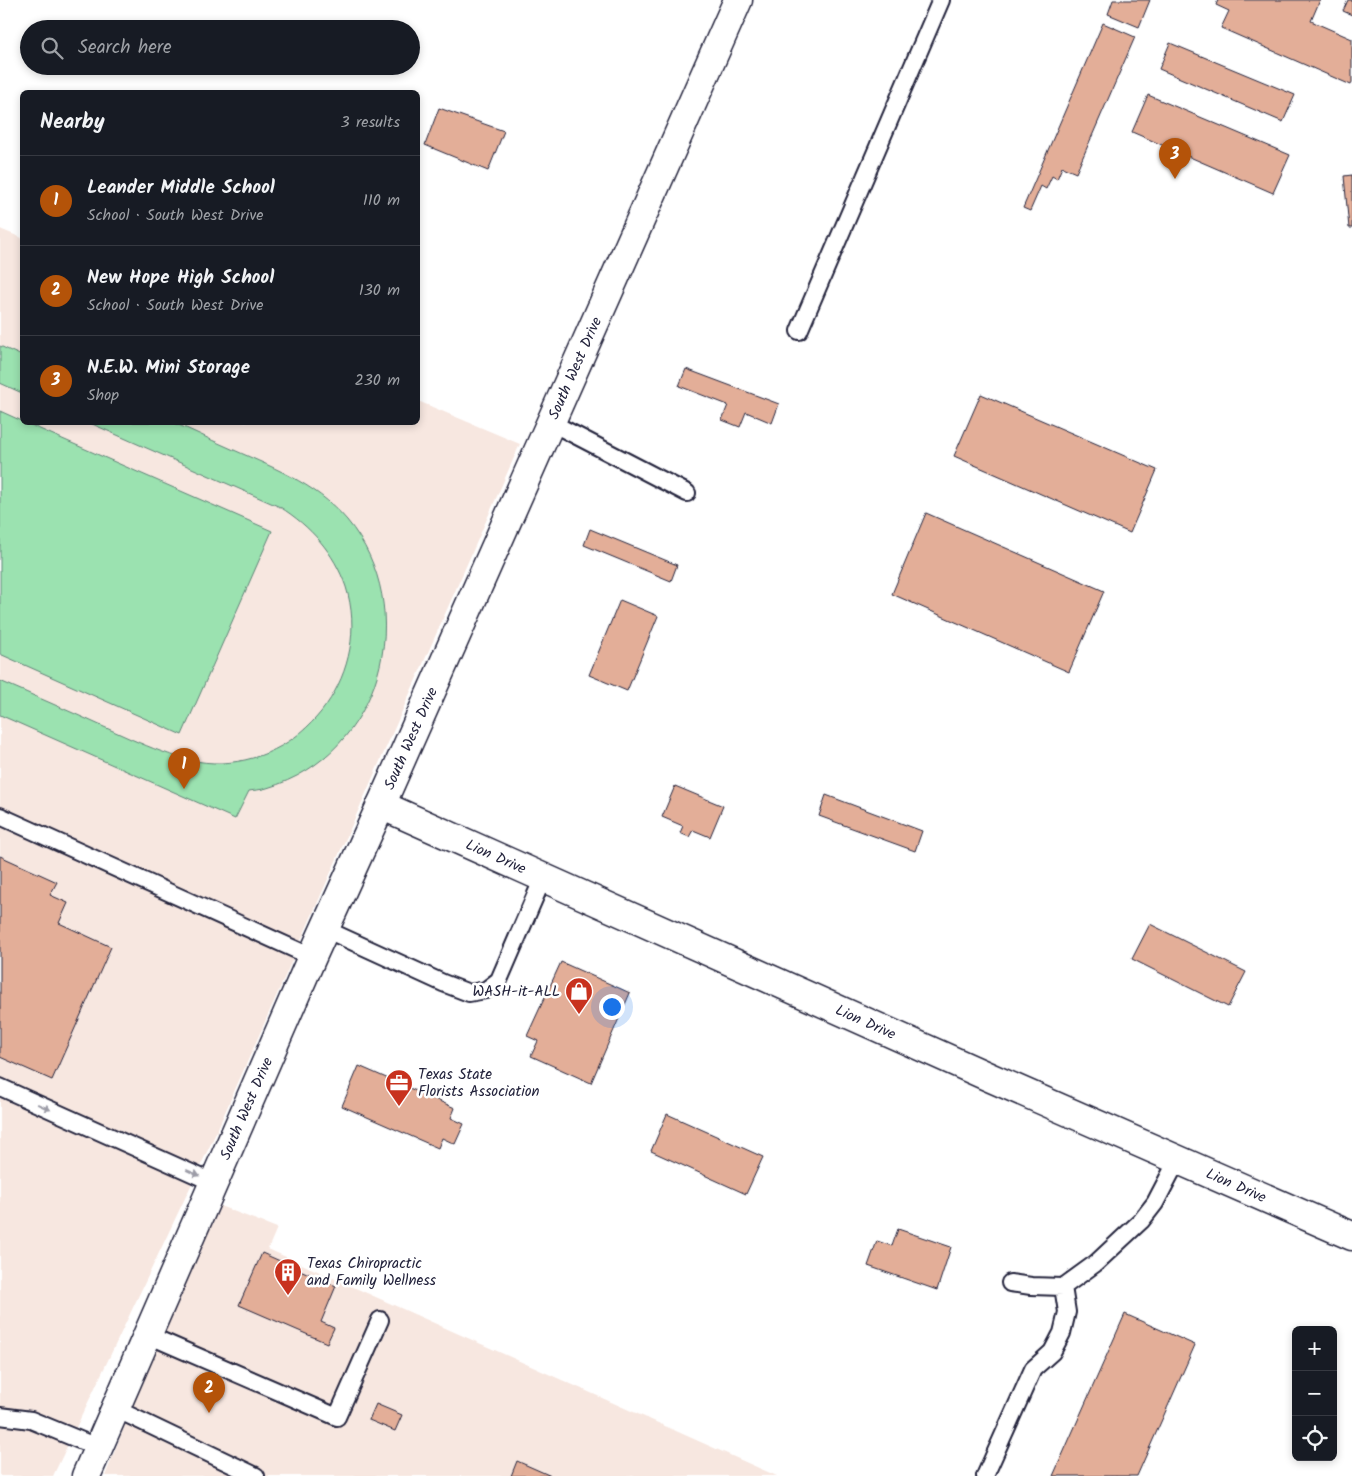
<!DOCTYPE html>
<html lang="en">
<head>
<meta charset="utf-8">
<style>
  :root { --surface:#171b24; --page:#20242c; --text:#f1f3f6; --muted:#9ea1a6; --line:#363941; --accent:#b45309 }
  body { margin:0; font-family:Kalam,sans-serif; background:var(--page); color:var(--text) }
  .controls { position:absolute; right:15px; bottom:15px; display:grid; overflow:hidden; border-radius:8px; box-shadow:0 2px 8px #0003 }
  .controls button { width:45px; height:45px; display:grid; place-items:center; padding:0; border:0; border-bottom:1px solid var(--line); background:var(--surface); color:var(--text); font:25px sans-serif }
  .you { position:absolute; left:611px; top:1006px; width:18px; height:18px; margin:-12px; border:4px solid #fff; border-radius:50%; background:#1a73e8; box-shadow:0 0 0 8px #1a73e833 }
  .badge { display:grid; place-items:center; width:32px; height:32px; border-radius:50%; background:var(--accent); color:#fff; font-size:16px; font-weight:700 }
  .pin { position:absolute; translate:-50% -41px; filter:drop-shadow(0 1px 2px #0008) }
  .pin::after { content:''; position:absolute; top:26px; width:18px; height:15px; background:inherit; clip-path:polygon(0 0,100% 0,50% 100%) }
  .list { margin:0; padding:0; list-style:none }
  h2 { display:flex; justify-content:space-between; align-items:center; height:65px; margin:0; padding:0 20px; font-size:21px }
  h2 small { font-size:16px; font-weight:400; color:var(--muted) }
  .list li { display:grid; grid-template-columns:32px 1fr auto; gap:15px; align-items:center; box-sizing:border-box; height:90px; padding:0 20px; border-top:1px solid var(--line) }
  .list b { display:block; font-size:19px; white-space:nowrap }
  .list p { margin:0; font-size:16px; white-space:nowrap; color:var(--muted) }
  .list em { font-size:16px; font-style:normal; color:var(--muted) }
  .icon { flex:none; width:28px; height:28px; fill:none; stroke:currentColor; stroke-width:2; stroke-linecap:round; stroke-linejoin:round }
  .map { position:relative; flex:none; width:1352px; height:1476px; overflow:hidden }
  .search { position:absolute; background:var(--surface); box-shadow:0 2px 8px #0003; left:20px; top:20px; width:400px; height:55px; display:flex; align-items:center; gap:12px; box-sizing:border-box; padding:0 18px; border-radius:28px; color:var(--muted); font-size:19px }
  .panel { position:absolute; background:var(--surface); box-shadow:0 2px 8px #0003; left:20px; top:90px; width:400px; height:335px; border-radius:8px }
  .map>svg:first-child { display:block }
  .built { fill:#f7e7e0 }
  .green { fill:#9be2b0; stroke:#5e8276 }
  .building { fill:#e3ae98; stroke:#22223b }
  .lines { fill:none; stroke-linecap:round; stroke-linejoin:round }
  .service-casing { stroke:#22223b; stroke-width:20 }
  .minor-casing { stroke:#22223b; stroke-width:31 }
  .service { stroke:#fff; stroke-width:16 }
  .minor { stroke:#fff; stroke-width:28 }
  .oneway { fill:#9c9ca7 }
  .labels { text-anchor:middle; stroke-width:5; stroke-linejoin:round; paint-order:stroke }
  .street-label { font-size:15px; fill:#22223b; stroke:#fff }
  .poi-label { font-size:15px; fill:#22223b; stroke:#fff; text-anchor:start }
</style>
</head>
<body>
<div class="map">
<svg width="1352" height="1476" viewBox="0 0 1352 1476">
  <rect width="100%" height="100%" fill="#fff"/>
  <filter id="ink" filterUnits="userSpaceOnUse"><feTurbulence type="fractalNoise" baseFrequency=".02" numOctaves="2"/><feDisplacementMap in="SourceGraphic" scale="10" xChannelSelector="R" yChannelSelector="G"/><feConvolveMatrix kernelMatrix="1 2 1 2 8 2 1 2 1" color-interpolation-filters="sRGB"/></filter>
  <g filter="url(#ink)">
    <!-- built -->
    <path class="built" d="M 0,229 L 22,238 L 22,422 L 418,422 L 418,401 L 520,444 L 215,1135 L 53,1476 L 0,1476 Z
      M 220,1206 L 277,1228 L 268,1249 L 777,1476 L 105,1476 L 151,1358 Z"/>
    <!-- green -->
    <path class="green" d="M 0,346 L 22,356 L 22,393 L 0,383 Z
      M 0,411 L 22,421 L 22,422 L 26,423 L 272,531 L 182,735 L 0,654 Z
      M 90,423 C 110,422 131,422 151,422 C 158,422 167,421 173,423 C 191,429 208,439 225,446 C 269,466 315,482 347,520 C 421,609 381,755 267,788 C 261,790 255,790 249,791 L 235,819 L 0,715 L 0,681 C 35,696 69,711 104,727 C 141,743 180,764 221,763 C 309,760 372,670 346,587 C 334,552 310,526 280,507 Z"/>
    <!-- building -->
    <path class="building" d="M 1113,0 L 1150,0 L 1139,27 L 1108,14 Z
      M 1218,0 L 1320,0 L 1311,21 L 1352,39 L 1352,82 L 1351,85 L 1221,28 L 1229,11 L 1216,5 Z
      M 1348,0 L 1352,0 L 1352,15 L 1343,11 Z
      M 1103,23 L 1135,37 L 1076,173 L 1062,167 L 1057,179 L 1052,176 L 1046,189 L 1041,186 L 1030,211 L 1023,208 Z
      M 1170,43 L 1295,95 L 1283,122 L 1159,69 Z
      M 1148,95 L 1290,155 L 1273,193 L 1132,132 Z
      M 439,108 L 504,131 L 488,171 L 425,145 Z
      M 1352,175 L 1352,228 L 1349,228 L 1344,176 Z
      M 686,369 L 779,404 L 772,423 L 746,412 L 740,427 L 722,420 L 728,405 L 679,386 Z
      M 981,394 L 1157,470 L 1130,533 L 954,456 Z
      M 926,513 L 1104,591 L 1069,672 L 892,594 Z
      M 590,529 L 677,565 L 671,581 L 584,545 Z
      M 620,600 L 658,616 L 627,691 L 589,675 Z
      M 675,786 L 723,806 L 710,837 L 693,830 L 689,837 L 680,833 L 683,826 L 662,817 Z
      M 826,795 L 922,831 L 915,851 L 819,816 Z
      M 0,856 L 57,882 L 50,895 L 68,903 L 59,923 L 111,947 L 52,1080 L 0,1057 Z
      M 1150,924 L 1246,972 L 1228,1007 L 1132,959 Z
      M 561,962 L 630,993 L 591,1083 L 531,1056 L 538,1041 L 527,1036 Z
      M 359,1066 L 455,1108 L 451,1118 L 464,1124 L 455,1144 L 442,1138 L 438,1148 L 342,1106 Z
      M 667,1114 L 763,1157 L 746,1194 L 651,1151 Z
      M 898,1229 L 951,1247 L 937,1290 L 868,1266 L 877,1241 L 892,1246 Z
      M 262,1253 L 336,1286 L 321,1322 L 334,1328 L 327,1343 L 239,1305 Z
      M 1125,1314 L 1195,1345 L 1137,1476 L 1053,1476 Z
      M 376,1404 L 402,1415 L 395,1431 L 369,1420 Z
      M 517,1461 L 551,1476 L 511,1476 Z"/>
    <g class="lines">
      <!-- service casing -->
      <g class="service-casing">
        <path id="service" d="M 799,331 L 941,0
          M 550,422 L 687,493
          M 0,816 L 312,957
          M 325,929 L 443,983 L 469,993 L 486,990 L 499,980 L 543,878
          M 0,1087 L 214,1183
          M 1010,1283 L 1031,1286 L 1063,1287
          M 148,1335 L 337,1417 L 380,1320
          M 116,1409 L 256,1476
          M 0,1416 L 31,1420 L 99,1448
          M 985,1476 L 1033,1369 L 1052,1352 L 1062,1333 L 1067,1312 L 1063,1287 L 1096,1263 L 1141,1221 L 1155,1203 L 1178,1159"/>
      </g>
      <!-- minor casing -->
      <g class="minor-casing">
        <g id="minor">
          <path id="s1" d="M 381,805 L 989,1077 L 1352,1236"/>
          <path id="s2" d="M 86,1476 L 312,957 L 381,805 L 738,0"/>
        </g>
      </g>
      <!-- service -->
      <use href="#service" class="service"/>
      <!-- minor -->
      <use href="#minor" class="minor"/>
    </g>
    <!-- one-way arrows -->
    <defs><path id="oneway-solid" d="M-6-.8H1V-3.2L6.5 0L1 3.2V.8H-6Z" transform="scale(1.25)"/></defs>
    <g class="oneway">
      <use href="#oneway-solid" transform="translate(44 1107) rotate(24)"/>
      <use href="#oneway-solid" transform="translate(193 1173) rotate(24)"/>
    </g>
  </g>
  <!-- icons -->
  <defs>
    <g id="shop-pin" transform="scale(1.4375)"><path d="M0 17L-7.5 6A9.5 9.5 0 1 1 7.5 6Z" fill="#c8321e" stroke="#fff"/><path d="M-5-2.5h2.3a2.7 3.5 0 0 1 5.4 0H5L5.5 6h-11ZM-1.5-2.5h3a1.5 2.3 0 0 0-3 0Z" fill="#fff"/></g>
    <g id="office-pin" transform="scale(1.4375)"><path d="M0 17L-7.5 6A9.5 9.5 0 1 1 7.5 6Z" fill="#c8321e" stroke="#fff"/><path d="M-6-3h4V-5.5h4V-3h4V5H-6ZM-1-4.5V-3h2v-1.5ZM-6 0V1H6V0Z" fill="#fff"/></g>
    <g id="building-pin" transform="scale(1.4375)"><path d="M0 17L-7.5 6A9.5 9.5 0 1 1 7.5 6Z" fill="#c8321e" stroke="#fff"/><path d="M-4-6H4V6H1V3H-1V6H-4ZM-2.5-4.3h1.7v1.8h-1.7ZM.8-4.3h1.7v1.8H.8ZM-2.5-1h1.7V.8h-1.7ZM.8-1h1.7V.8H.8Z" fill="#fff"/></g>
  </defs>
  <g fill-rule="evenodd">
    <use href="#shop-pin" x="579" y="991"/>
    <use href="#office-pin" x="399" y="1083"/>
    <use href="#building-pin" x="288" y="1272"/>
  </g>
  <g class="labels">
    <!-- street labels -->
    <g class="street-label">
      <text dy="5" stroke="none"><textPath href="#s2" startOffset="1211">South West Drive</textPath></text>
      <text dy="5" stroke="none"><textPath href="#s2" startOffset="806">South West Drive</textPath></text>
      <text dy="5" stroke="none"><textPath href="#s1" startOffset="126">Lion Drive</textPath></text>
      <text dy="5" stroke="none"><textPath href="#s1" startOffset="531">Lion Drive</textPath></text>
      <text dy="5" stroke="none"><textPath href="#s2" startOffset="401">South West Drive</textPath></text>
      <text dy="5" stroke="none"><textPath href="#s1" startOffset="936">Lion Drive</textPath></text>
    </g>
    <!-- poi labels -->
    <g class="poi-label">
      <text x="560" y="996" text-anchor="end">WASH-it-ALL</text>
      <text x="418" y="1079">Texas State<tspan x="418" dy="17">Florists Association</tspan></text>
      <text x="307" y="1268">Texas Chiropractic<tspan x="307" dy="17">and Family Wellness</tspan></text>
    </g>
  </g>
</svg>
<div class="controls">
<button>+</button>
<button>−</button>
<button><svg class="icon" aria-label="locate" viewBox="0 0 24 24"><circle cx="12" cy="12" r="6"/><path d="M12 2v4M12 18v4M2 12h4M18 12h4"/></svg></button>
</div>
<div class="you"></div>
<div class="pin badge" style="left:184px;top:789px">1</div>
<div class="pin badge" style="left:209px;top:1413px">2</div>
<div class="pin badge" style="left:1175px;top:179px">3</div>
<div class="search"><svg class="icon" aria-label="search" viewBox="0 0 24 24"><circle cx="10" cy="10" r="6"/><path d="M15 15l6 6"/></svg>Search here</div>
<section class="panel">
<h2>Nearby<small>3 results</small></h2>
<ul class="list">
<li><span class="badge">1</span><div><b>Leander Middle School</b><p>School · South West Drive</p></div><em>110 m</em></li>
<li><span class="badge">2</span><div><b>New Hope High School</b><p>School · South West Drive</p></div><em>130 m</em></li>
<li><span class="badge">3</span><div><b>N.E.W. Mini Storage</b><p>Shop</p></div><em>230 m</em></li>
</ul>
</section>
</div>
</body>
</html>
